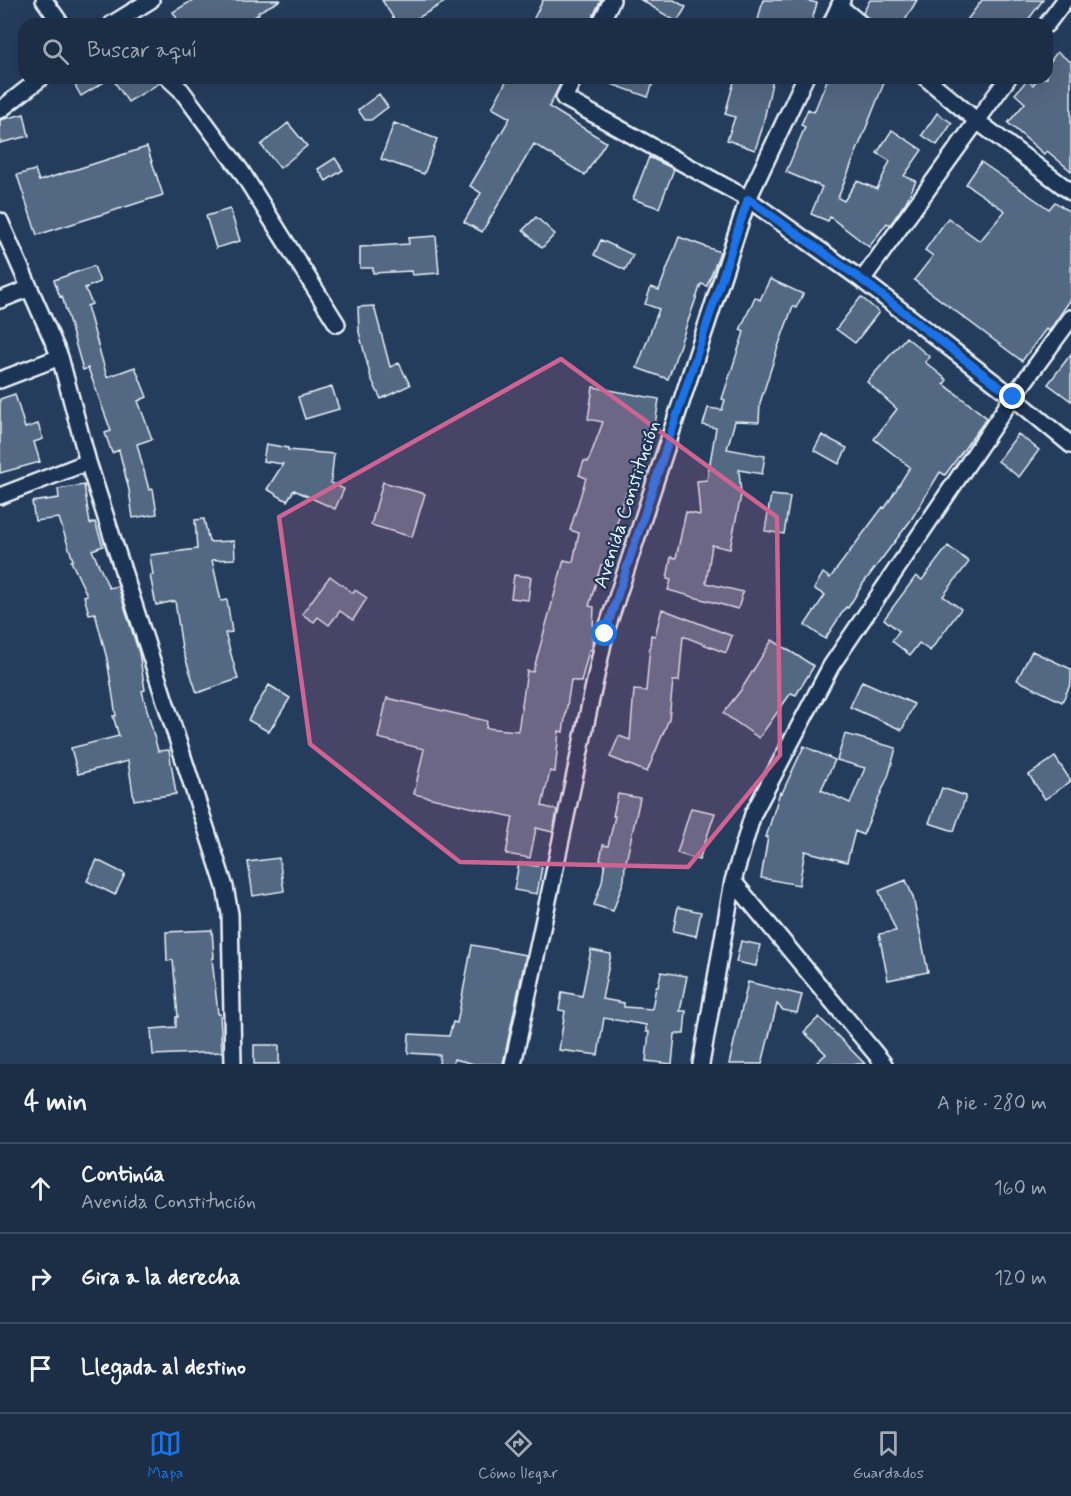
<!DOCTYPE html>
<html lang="es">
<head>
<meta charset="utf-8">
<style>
  :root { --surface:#1c2e46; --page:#293a51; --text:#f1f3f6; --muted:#a0a8b3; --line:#3a4a5f; --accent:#1a73e8 }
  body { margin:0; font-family:Mynerve,sans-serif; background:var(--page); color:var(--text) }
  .stop { position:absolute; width:18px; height:18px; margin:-14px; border:4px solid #1a73e8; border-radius:50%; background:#fff }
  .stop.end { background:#1a73e8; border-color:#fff; box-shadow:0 2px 6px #0008 }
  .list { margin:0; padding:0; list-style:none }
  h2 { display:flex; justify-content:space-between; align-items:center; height:78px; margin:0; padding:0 24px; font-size:26px }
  h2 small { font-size:20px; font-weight:400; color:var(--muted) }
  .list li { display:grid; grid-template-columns:39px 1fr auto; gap:18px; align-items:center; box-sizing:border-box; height:90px; padding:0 24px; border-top:2px solid var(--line) }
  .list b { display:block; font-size:22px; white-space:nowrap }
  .list p { margin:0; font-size:20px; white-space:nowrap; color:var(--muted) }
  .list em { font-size:20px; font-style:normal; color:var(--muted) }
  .icon { flex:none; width:33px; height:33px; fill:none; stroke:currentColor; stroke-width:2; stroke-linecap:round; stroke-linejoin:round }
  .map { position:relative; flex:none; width:1071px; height:1064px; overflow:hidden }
  .search { position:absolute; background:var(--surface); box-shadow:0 6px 24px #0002; left:18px; right:18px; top:18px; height:66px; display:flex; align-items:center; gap:15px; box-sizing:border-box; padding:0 21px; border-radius:18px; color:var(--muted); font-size:22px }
  .sheet { height:348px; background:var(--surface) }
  nav { display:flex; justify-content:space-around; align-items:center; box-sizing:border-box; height:84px; border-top:2px solid var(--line); background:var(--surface); font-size:16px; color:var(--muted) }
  nav a { display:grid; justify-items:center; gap:3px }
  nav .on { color:var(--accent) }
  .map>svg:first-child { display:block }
  .building { fill:#536782; stroke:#e8f1f8; stroke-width:1.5 }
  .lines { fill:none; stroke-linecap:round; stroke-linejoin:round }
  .street-casing { stroke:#e8f1f8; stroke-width:20 }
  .street { stroke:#1d3557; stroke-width:15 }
  .route { stroke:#1a73e8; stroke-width:8 }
  .marked { fill:#cf6492; fill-opacity:0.2; stroke:#cf6492; stroke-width:4.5; stroke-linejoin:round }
  .labels { text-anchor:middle; stroke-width:4.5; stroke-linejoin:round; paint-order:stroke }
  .street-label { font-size:20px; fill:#e8f1f8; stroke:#1d3557 }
</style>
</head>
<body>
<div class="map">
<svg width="1071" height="1064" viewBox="0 0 1071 1064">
  <rect width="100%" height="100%" fill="#253d5d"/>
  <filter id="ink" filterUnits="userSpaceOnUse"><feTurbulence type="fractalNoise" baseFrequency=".0167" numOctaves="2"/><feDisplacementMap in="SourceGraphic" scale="12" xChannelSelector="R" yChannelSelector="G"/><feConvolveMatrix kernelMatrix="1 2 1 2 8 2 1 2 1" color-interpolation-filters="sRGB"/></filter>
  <g filter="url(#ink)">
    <!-- building -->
    <path class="building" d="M 193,0 L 281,0 L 258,12 L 259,14 L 242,24 L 180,24 L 173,12 Z
      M 382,0 L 448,0 L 408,24 L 397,24 Z
      M 543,0 L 601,0 L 589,24 L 531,24 Z
      M 641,0 L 674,0 L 686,7 L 677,22 Z
      M 763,0 L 805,0 L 817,3 L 811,24 L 757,24 Z
      M 870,0 L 917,0 L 903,24 L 870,23 L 863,13 Z
      M 982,0 L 1043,0 L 1025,24 L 964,24 Z
      M 1057,52 L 1071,62 L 1071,171 L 1047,151 L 1044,154 L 1008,123 L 1025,103 L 1015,94 L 1027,80 L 1033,85 L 1038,78 L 1047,78 L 1047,66 Z
      M 71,78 L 111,78 L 81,96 Z
      M 112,78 L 159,78 L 160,83 L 128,102 Z
      M 508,78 L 563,78 L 549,107 L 606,142 L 585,175 L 534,144 L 482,232 L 464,222 L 481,193 L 470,186 L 510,118 L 492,108 Z
      M 600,78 L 655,78 L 648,97 L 600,80 Z
      M 735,78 L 773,78 L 762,129 L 755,150 L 727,140 L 735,117 L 725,114 Z
      M 828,78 L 886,78 L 838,198 L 844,201 L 857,181 L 877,189 L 890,161 L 877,153 L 892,130 L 922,150 L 904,176 L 916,181 L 906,202 L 890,225 L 887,223 L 869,247 L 830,217 L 828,221 L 811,214 L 822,187 L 786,172 L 805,127 L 801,125 L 808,109 L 814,112 Z
      M 379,94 L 388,107 L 371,120 L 365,120 L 358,110 Z
      M 937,113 L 952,123 L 937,145 L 922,135 Z
      M 24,114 L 29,136 L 0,143 L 0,120 Z
      M 288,123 L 307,146 L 280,168 L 261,145 Z
      M 394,123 L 437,139 L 424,174 L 381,159 Z
      M 147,147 L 163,195 L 37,235 L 17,175 L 35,170 L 39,181 Z
      M 649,157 L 674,169 L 659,208 L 633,199 Z
      M 335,158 L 343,170 L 326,181 L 318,169 Z
      M 981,162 L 1049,209 L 1055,202 L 1071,213 L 1071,299 L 1049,331 L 1046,329 L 1022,361 L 914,280 L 933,256 L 925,250 L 948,218 L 980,241 L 1005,211 L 966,184 Z
      M 230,209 L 240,241 L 216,248 L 206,216 Z
      M 536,217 L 555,234 L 542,248 L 523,230 Z
      M 436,236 L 439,273 L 412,275 L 411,271 L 373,273 L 373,268 L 360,268 L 360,247 L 409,244 L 408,238 Z
      M 679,237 L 720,252 L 707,286 L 701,284 L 668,379 L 637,368 L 659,309 L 645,304 L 651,287 L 659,290 Z
      M 601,240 L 633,255 L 625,270 L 594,255 Z
      M 94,266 L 100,282 L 85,288 L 92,304 L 87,306 L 107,377 L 135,367 L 147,397 L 138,401 L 152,439 L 137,444 L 149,490 L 153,489 L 157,514 L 133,518 L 129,490 L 119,450 L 112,453 L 105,433 L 111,431 L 88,368 L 83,370 L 62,296 L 60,297 L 54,280 Z
      M 770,279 L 803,294 L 796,308 L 793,306 L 778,347 L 760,403 L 759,422 L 735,421 L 727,449 L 765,456 L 762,474 L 739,470 L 741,495 L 730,549 L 712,545 L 706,583 L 743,592 L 738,609 L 668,590 L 671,580 L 667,579 L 671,557 L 676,558 L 686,512 L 700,515 L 697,481 L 707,480 L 716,428 L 703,425 L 708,408 L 722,410 L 725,400 L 722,399 L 744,332 L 740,330 L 755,297 L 760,300 Z
      M 861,297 L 879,312 L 855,343 L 836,329 Z
      M 374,306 L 390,367 L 399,363 L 410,385 L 381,399 L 371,378 L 359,332 L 358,307 Z
      M 906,337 L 930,357 L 925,362 L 947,380 L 944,384 L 987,418 L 945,475 L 940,472 L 911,520 L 862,585 L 848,608 L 846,607 L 825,639 L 805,625 L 825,595 L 814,589 L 823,573 L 830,578 L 883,507 L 885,508 L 910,467 L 874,439 L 897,409 L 867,382 Z
      M 1071,354 L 1071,401 L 1048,384 Z
      M 332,387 L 339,409 L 305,419 L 298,397 Z
      M 593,387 L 659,399 L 654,431 L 650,430 L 628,493 L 626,493 L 610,546 L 612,546 L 608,567 L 601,565 L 589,606 L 594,607 L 592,650 L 589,650 L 581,682 L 571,680 L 563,732 L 559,731 L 555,772 L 550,771 L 542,806 L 557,810 L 553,832 L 536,828 L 530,858 L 506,854 L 513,817 L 414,794 L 424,749 L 378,738 L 387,698 L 487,721 L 486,728 L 518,731 L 527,671 L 533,672 L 564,560 L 573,562 L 579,533 L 570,530 L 586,478 L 579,475 L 584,461 L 588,462 L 603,422 L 588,419 Z
      M 15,394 L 25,428 L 38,424 L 43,439 L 34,442 L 40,462 L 0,473 L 0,399 Z
      M 1018,434 L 1039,450 L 1019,477 L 998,461 Z
      M 822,435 L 847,448 L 839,464 L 814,450 Z
      M 266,444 L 288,448 L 288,450 L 334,454 L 331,483 L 344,489 L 335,509 L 294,490 L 287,501 L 267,489 L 283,464 L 263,461 Z
      M 383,482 L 425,494 L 412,537 L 371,525 Z
      M 84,485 L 90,524 L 95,522 L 103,546 L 92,550 L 109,588 L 118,586 L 139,653 L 145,690 L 142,691 L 158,751 L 169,750 L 176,794 L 134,800 L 128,761 L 78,774 L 71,748 L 119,736 L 113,716 L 116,716 L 107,659 L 95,613 L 89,614 L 84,596 L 87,595 L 71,561 L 73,560 L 59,518 L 35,521 L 32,502 L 59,498 L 58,489 Z
      M 771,495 L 790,497 L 784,534 L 765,531 Z
      M 204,519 L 209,542 L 234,541 L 235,559 L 212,560 L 221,601 L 227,600 L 232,632 L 225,633 L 238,679 L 197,693 L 182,648 L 175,601 L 156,605 L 150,575 L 153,575 L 150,555 L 197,549 L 195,520 Z
      M 948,546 L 969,562 L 943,596 L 961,609 L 930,651 L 919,643 L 910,655 L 892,641 L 899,631 L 884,619 L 916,576 L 922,580 Z
      M 514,575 L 531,577 L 528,600 L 511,598 Z
      M 330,576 L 353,593 L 355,590 L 367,598 L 353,620 L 340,611 L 329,625 L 318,617 L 314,622 L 302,614 Z
      M 662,609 L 732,636 L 726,653 L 683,636 L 679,681 L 673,681 L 669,719 L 647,772 L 610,757 L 619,736 L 630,740 L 634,690 L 646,691 L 651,635 L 655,636 Z
      M 772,640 L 814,666 L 796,695 L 791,693 L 759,738 L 723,713 L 741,690 Z
      M 1032,651 L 1071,669 L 1071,683 L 1062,702 L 1017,680 Z
      M 862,681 L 914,704 L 902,730 L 850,707 Z
      M 269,685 L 290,698 L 269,732 L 248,720 Z
      M 845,734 L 896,748 L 889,774 L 863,835 L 855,831 L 847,862 L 805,851 L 799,885 L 761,878 L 768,837 L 766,837 L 780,792 L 782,793 L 804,746 L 835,760 L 821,790 L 850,803 L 865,768 L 837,760 Z
      M 1055,757 L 1071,781 L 1045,799 L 1029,775 Z
      M 942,788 L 966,796 L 954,831 L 929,823 Z
      M 618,794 L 640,798 L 625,866 L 624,880 L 613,911 L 594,905 L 602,882 L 605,861 L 600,860 L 603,845 L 608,846 L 615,816 L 613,816 Z
      M 691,808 L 715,813 L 699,860 L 677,853 Z
      M 279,858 L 284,891 L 253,896 L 248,862 Z
      M 97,860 L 125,874 L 115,895 L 87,881 Z
      M 519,863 L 542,867 L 537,894 L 514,890 Z
      M 906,880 L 913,897 L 928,972 L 888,980 L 879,934 L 896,931 L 879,891 Z
      M 678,907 L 701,912 L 696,936 L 673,931 Z
      M 212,930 L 214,958 L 212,958 L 218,1014 L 220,1014 L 222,1052 L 153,1055 L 151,1029 L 176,1027 L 176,1017 L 178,1017 L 173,960 L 167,961 L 166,932 Z
      M 741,941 L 760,945 L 756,966 L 736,962 Z
      M 472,945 L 526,955 L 503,1064 L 474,1064 L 454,1059 L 453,1064 L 439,1064 L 440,1055 L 408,1053 L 409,1034 L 449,1036 L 453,1022 L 457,1023 Z
      M 591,950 L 611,954 L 602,999 L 624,1003 L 624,1007 L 652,1009 L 656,987 L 658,987 L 661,972 L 687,976 L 680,1011 L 686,1011 L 684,1034 L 675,1034 L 672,1064 L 646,1061 L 649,1032 L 646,1032 L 646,1025 L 604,1018 L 598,1055 L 559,1050 L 565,1011 L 559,1010 L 562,992 L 582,996 Z
      M 748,982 L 802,995 L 797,1013 L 783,1010 L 777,1004 L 762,1064 L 729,1064 Z
      M 819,1017 L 865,1064 L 815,1064 L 826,1054 L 804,1032 Z
      M 254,1045 L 279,1045 L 279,1064 L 254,1064 Z"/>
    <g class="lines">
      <!-- street casing -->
      <g class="street-casing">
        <path id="street" d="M 44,0 L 61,24
          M 839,6 L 861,24
          M 112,24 L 151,0
          M 600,24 L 612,0
          M 831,24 L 842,0
          M 1047,24 L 1065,0
          M 168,78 L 181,90 L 241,171 L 337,324
          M 574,78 L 564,98 L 748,199 L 862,280 L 1013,397 L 1071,445
          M 926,78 L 977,121 L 1071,192
          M 0,110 L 41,78
          M 0,221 L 60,357 L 88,462 L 225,887 L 230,914 L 233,1064
          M 862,280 L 1008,78
          M 0,300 L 30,288
          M 0,380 L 60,357
          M 0,496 L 88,462
          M 733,881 L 884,1064
          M 513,1064 L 605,634 L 748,199 L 805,78
          M 701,1064 L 733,881 L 753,814 L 831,666 L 1013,397 L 1071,318"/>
      </g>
      <!-- street -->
      <use href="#street" class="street"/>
    </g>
  </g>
  <g class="lines" filter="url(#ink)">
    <!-- route -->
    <path class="route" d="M 605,634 L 748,199 L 862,280 L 1013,397"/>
  </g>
  <!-- marked area -->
  <path class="marked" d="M 561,359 L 777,517 L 780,755 L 688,867 L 460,862 L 310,744 L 279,517 Z"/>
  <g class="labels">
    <!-- street labels -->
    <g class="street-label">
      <text transform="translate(626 504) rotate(-72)" y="7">Avenida Constitución</text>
    </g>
  </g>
</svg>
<div class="stop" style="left:605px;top:634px"></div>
<div class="stop end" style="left:1013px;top:397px"></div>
<div class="search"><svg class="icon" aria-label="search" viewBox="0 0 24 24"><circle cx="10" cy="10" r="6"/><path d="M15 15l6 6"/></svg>Buscar aquí</div>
</div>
<section class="sheet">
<h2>4 min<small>A pie · 280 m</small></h2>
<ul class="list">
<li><svg class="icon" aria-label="ahead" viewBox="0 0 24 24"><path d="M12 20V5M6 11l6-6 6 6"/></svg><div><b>Continúa</b><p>Avenida Constitución</p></div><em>160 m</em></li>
<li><svg class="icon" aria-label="right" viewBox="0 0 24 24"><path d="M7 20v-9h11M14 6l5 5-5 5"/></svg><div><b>Gira a la derecha</b></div><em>120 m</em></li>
<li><svg class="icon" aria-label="arrive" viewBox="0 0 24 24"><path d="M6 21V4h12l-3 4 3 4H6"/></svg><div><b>Llegada al destino</b></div></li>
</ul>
</section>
<nav>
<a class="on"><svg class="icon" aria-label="map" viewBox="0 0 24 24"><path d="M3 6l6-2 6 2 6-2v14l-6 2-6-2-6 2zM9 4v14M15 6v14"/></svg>Mapa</a>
<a><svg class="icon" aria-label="directions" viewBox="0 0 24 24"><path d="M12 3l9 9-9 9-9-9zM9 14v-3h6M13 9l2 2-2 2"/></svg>Cómo llegar</a>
<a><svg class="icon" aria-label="saved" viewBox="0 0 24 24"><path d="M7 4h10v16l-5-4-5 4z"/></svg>Guardados</a>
</nav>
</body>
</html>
